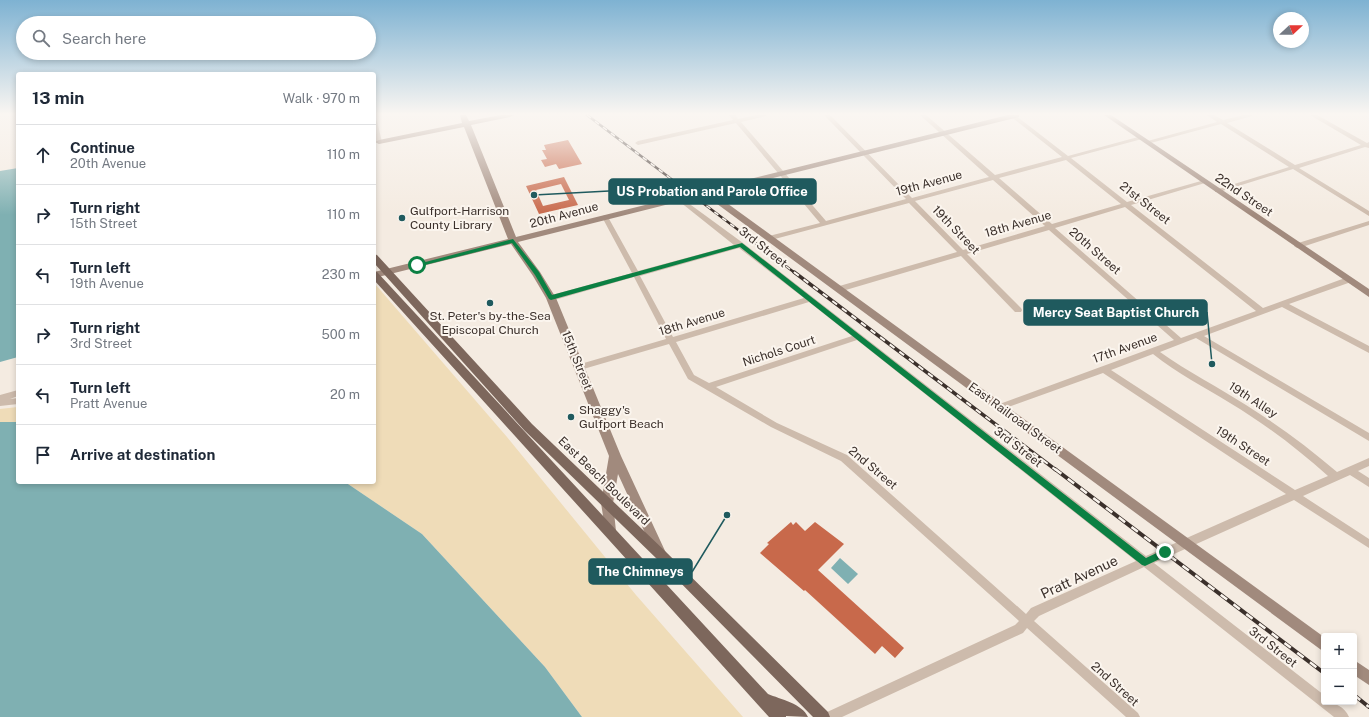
<!DOCTYPE html>
<html lang="en">
<head>
<meta charset="utf-8">
<style>
  :root { --surface:#fff; --page:#f6f6f7; --text:#1f2937; --muted:#747a83; --line:#e0e1e3 }
  body { margin:0; font-family:"Public Sans",sans-serif; background:var(--page); color:var(--text) }
  .controls { position:absolute; right:12px; bottom:12px; display:grid; overflow:hidden; border-radius:4px; box-shadow:0 2px 6px #0003 }
  .controls button { width:36px; height:36px; display:grid; place-items:center; padding:0; border:0; border-bottom:1px solid var(--line); background:var(--surface); color:var(--text); font:20px sans-serif }
  .compass { position:absolute; left:1273px; top:12px; width:36px; height:36px; border-radius:50%; background:var(--surface); box-shadow:0 2px 6px #0003; rotate:68deg }
  .stop { position:absolute; width:12px; height:12px; margin:-9px; border:3px solid #0b8043; border-radius:50%; background:#fff }
  .stop.end { background:#0b8043; border-color:#fff; box-shadow:0 1px 4px #0008 }
  .list { margin:0; padding:0; list-style:none }
  h2 { display:flex; justify-content:space-between; align-items:center; height:52px; margin:0; padding:0 16px; font-size:17px }
  h2 small { font-size:13px; font-weight:400; color:var(--muted) }
  .list li { display:grid; grid-template-columns:26px 1fr auto; gap:12px; align-items:center; box-sizing:border-box; height:60px; padding:0 16px; border-top:1px solid var(--line) }
  .list b { display:block; font-size:15px; white-space:nowrap }
  .list p { margin:0; font-size:13px; white-space:nowrap; color:var(--muted) }
  .list em { font-size:13px; font-style:normal; color:var(--muted) }
  .icon { flex:none; width:22px; height:22px; fill:none; stroke:currentColor; stroke-width:2; stroke-linecap:round; stroke-linejoin:round }
  .map { position:relative; flex:none; width:1369px; height:717px; overflow:hidden }
  .search { position:absolute; background:var(--surface); box-shadow:0 2px 6px #0003; left:16px; top:16px; width:360px; height:44px; display:flex; align-items:center; gap:10px; box-sizing:border-box; padding:0 14px; border-radius:22px; color:var(--muted); font-size:15px }
  .panel { position:absolute; background:var(--surface); box-shadow:0 2px 6px #0003; left:16px; top:72px; width:360px; height:412px; border-radius:4px }
  .map>svg:first-child { display:block }
  .sand { fill:#efdcb8 }
  .water { fill:#7fb0b2 }
  .building { fill:#c8694b; fill-rule:evenodd }
  .lines { fill:none; stroke-linecap:round; stroke-linejoin:round }
  .street { fill:#cdbbac; fill-rule:evenodd }
  .secondary { fill:#a18a7d; fill-rule:evenodd }
  .primary { fill:#7d675c; fill-rule:evenodd }
  .rail-far2-casing { stroke:#3b302b; stroke-width:2.5 }
  .rail-far1-casing { stroke:#3b302b; stroke-width:3.5 }
  .rail-casing { stroke:#3b302b; stroke-width:4 }
  .rail-far2 { stroke:#fbf5ee; stroke-width:1.5; stroke-dasharray:5; stroke-linecap:butt }
  .rail-far1 { stroke:#fbf5ee; stroke-width:2; stroke-dasharray:6; stroke-linecap:butt }
  .rail { stroke:#fbf5ee; stroke-width:2.5; stroke-dasharray:8; stroke-linecap:butt }
  .route { fill:#0b8043 }
  .poi-dot { fill:#1f5a5e; stroke:#fbf5ee; stroke-width:1.5 }
  .labels { text-anchor:middle; stroke-width:4; stroke-linejoin:round; paint-order:stroke }
  .street-label { font-size:12px; fill:#3b302b; stroke:#fbf5ee }
  .poi-label { font-size:12px; fill:#3b302b; stroke:#fbf5ee; text-anchor:start }
  .near-street-label { font-size:14px; fill:#3b302b; stroke:#fbf5ee }
  .leader { fill:none; stroke:#1f5a5e; stroke-width:1.5 }
  .callout-dot { fill:#1f5a5e; stroke:#fbf5ee; stroke-width:1.5 }
  .callout { fill:#1f5a5e; stroke:#1f5a5e; stroke-width:1.5 }
  .callout-label { font-size:13px; text-anchor:middle; font-weight:bold; fill:#fff }
</style>
</head>
<body>
<div class="map">
<svg width="1369" height="717" viewBox="0 0 1369 717">
  <rect width="100%" height="100%" fill="#f4ebe1"/>
  <!-- sand -->
  <path class="sand" d="M 375,284 L 507,437 L 636,595 L 743,717 L 582,717 L 545,667 L 422,534 L 345,482 L 374,482 Z
    M 18,407 L 18,422 L 0,422 L 0,409 Z"/>
  <!-- water -->
  <path class="water" d="M 18,168 L 18,357 L 0,362 L 0,171 Z
    M 0,422 L 18,422 L 18,482 L 345,482 L 422,534 L 545,667 L 582,717 L 0,717 Z
    M 840,558 L 858,574 L 848,584 L 831,568 Z"/>
  <!-- building -->
  <path class="building" d="M 568,140 L 582,164 L 559,169 L 556,164 L 545,167 L 541,160 L 547,159 L 542,150 L 546,150 L 544,145 Z
    M 564,177 L 578,205 L 539,214 L 526,186 ZM 561,184 L 569,200 L 543,206 L 536,190 Z
    M 791,522 L 793,525 L 796,522 L 805,531 L 815,522 L 844,544 L 818,570 L 904,648 L 895,658 L 882,646 L 875,654 L 805,590 L 804,591 L 760,553 L 769,544 L 767,543 Z"/>
  <g class="lines">
    <!-- street -->
    <path class="street" d="M 729,115 L 735,115 L 738,119 L 757,115 L 767,115 L 766,116 L 741,122 L 826,221 L 906,199 L 824,115 L 830,115 L 912,198 L 989,177 L 920,115 L 926,115 L 995,175 L 1062,157 L 1009,115 L 1015,115 L 1068,156 L 1138,137 L 1142,137 L 1142,139 L 1071,158 L 1127,202 L 1201,181 L 1205,181 L 1205,183 L 1131,205 L 1263,308 L 1345,278 L 1351,278 L 1352,280 L 1351,282 L 1289,304 L 1369,346 L 1369,353 L 1282,307 L 1204,336 L 1369,433 L 1369,441 L 1196,338 L 1160,352 C 1188,372 1218,387 1246,405 C 1278,425 1308,447 1337,472 L 1369,458 L 1369,466 L 1358,471 L 1369,478 L 1369,487 L 1350,475 L 1303,496 L 1369,539 L 1369,548 L 1294,500 L 1154,563 L 1324,695 L 1324,702 C 1334,702 1345,707 1349,717 L 1334,717 L 1144,567 L 1039,616 L 1034,621 L 1138,713 L 1140,717 L 1126,717 L 1027,628 L 1023,633 L 842,717 L 823,717 L 825,713 L 1015,625 L 1019,621 L 841,461 L 771,427 L 688,379 L 669,344 L 580,370 L 577,369 L 576,367 L 577,365 L 666,339 L 634,277 L 551,301 L 547,298 L 548,296 L 632,273 L 602,217 L 603,216 L 605,215 L 608,217 L 638,271 L 734,245 L 675,198 L 676,197 L 680,197 L 743,243 L 1146,556 L 1286,494 L 1103,373 L 1003,409 L 997,409 L 996,407 L 997,405 L 1174,340 L 1049,230 L 967,254 L 1021,308 L 1022,310 L 1021,312 L 1015,312 L 961,256 L 839,292 L 836,291 L 835,289 L 836,287 L 957,252 L 909,203 L 771,240 L 769,240 L 768,238 L 769,236 L 820,223 L 736,123 L 638,145 L 635,143 L 638,141 L 733,120 ZM 1066,160 L 1121,204 L 1052,224 L 999,178 ZM 993,180 L 1045,226 L 963,250 L 915,201 ZM 1125,207 L 1256,311 L 1181,338 L 1055,228 ZM 739,248 L 804,298 L 673,337 L 640,276 ZM 809,302 L 852,336 L 709,383 L 694,375 L 676,342 ZM 857,340 L 1136,561 L 1031,608 L 1026,614 L 847,455 L 777,423 L 716,387 ZM 1153,354 C 1177,373 1204,387 1230,403 C 1265,424 1298,449 1328,476 L 1295,490 L 1111,370 Z
      M 1207,115 L 1214,115 L 1223,120 L 1244,115 L 1253,115 L 1252,116 L 1227,123 L 1295,165 L 1361,145 L 1310,115 L 1317,115 L 1367,143 L 1369,142 L 1369,148 L 1365,147 L 1299,168 L 1369,211 L 1369,216 L 1293,169 L 1219,192 L 1215,192 L 1215,190 L 1289,167 L 1221,124 L 1147,144 L 1144,142 L 1217,122 Z
      M 374,119 L 377,121 L 382,142 L 381,143 L 379,144 L 376,142 L 374,133 Z
      M 1369,221 L 1369,225 L 1299,248 L 1297,248 L 1294,246 L 1295,244 Z
      M 18,390 L 18,396 L 10,399 L 18,398 L 18,404 L 0,406 L 0,395 Z"/>
    <!-- secondary -->
    <path class="secondary" d="M 460,115 L 466,115 L 469,121 L 501,115 L 514,115 L 510,117 L 471,125 L 516,237 L 1008,115 L 1019,115 L 1019,117 L 713,193 L 1324,637 L 1324,652 L 705,195 L 518,242 L 540,272 L 556,298 L 621,456 L 666,553 L 664,557 L 660,559 L 656,557 L 618,474 L 613,503 L 616,531 L 614,535 L 610,536 L 606,535 L 601,503 L 609,456 L 546,298 L 533,276 L 511,244 L 374,278 L 374,272 L 508,239 L 464,127 L 379,144 L 375,142 L 379,140 L 462,123 Z
      M 1104,115 L 1111,115 L 1369,289 L 1369,297 Z
      M 1354,660 L 1369,670 L 1369,685 L 1354,675 Z"/>
    <!-- primary -->
    <path class="primary" d="M 374,254 L 377,255 L 532,424 L 665,551 L 828,712 L 830,717 L 813,717 L 657,559 L 524,430 L 374,263 Z
      M 374,271 L 377,272 L 768,694 C 780,699 803,704 808,717 L 786,716 L 786,717 L 769,717 L 374,280 Z"/>
    <!-- rail-far2 casing -->
    <g class="rail-far2-casing">
      <path id="rail-far2" d="M 587,115 L 795,273"/>
    </g>
    <!-- rail-far1 casing -->
    <g class="rail-far1-casing">
      <path id="rail-far1" d="M 794,272 L 1056,470"/>
    </g>
    <!-- rail casing -->
    <g class="rail-casing">
      <path id="rail" d="M 1055,469 L 1324,673
        M 1354,695 L 1369,707"/>
    </g>
    <!-- rail-far2 -->
    <use href="#rail-far2" class="rail-far2"/>
    <!-- rail-far1 -->
    <use href="#rail-far1" class="rail-far1"/>
    <!-- rail -->
    <use href="#rail" class="rail"/>
  </g>
  <!-- sky -->
  <linearGradient id="sky" x2="0" y2="1"><stop stop-color="#7eb2d2"/><stop offset="0.53" stop-color="#faf6f2"/><stop offset="1" stop-color="#faf6f2" stop-opacity="0"/></linearGradient>
  <rect width="1369" height="215" fill="url(#sky)"/>
  <!-- route -->
  <path class="route" d="M 513,239 L 539,272 L 552,295 L 742,243 L 1146,558 L 1165,549 L 1168,550 L 1168,555 L 1145,566 L 1142,565 L 740,247 L 551,300 L 549,299 L 535,275 L 512,243 L 417,267 L 414,265 Z"/>
  <!-- markers -->
  <g class="poi-dot">
    <circle cx="402" cy="218" r="4"/>
    <circle cx="490" cy="303" r="4"/>
    <circle cx="571" cy="417" r="4"/>
  </g>
  <g class="labels">
    <!-- street labels -->
    <g class="street-label">
      <text transform="translate(929 183) rotate(-15)" y="4">19th Avenue</text>
      <text transform="translate(1244 195) rotate(34)" y="4">22nd Street</text>
      <text transform="translate(1145 203) rotate(38)" y="4">21st Street</text>
      <text transform="translate(564 215) rotate(-15)" y="4">20th Avenue</text>
      <text transform="translate(1018 224) rotate(-16)" y="4">18th Avenue</text>
      <text transform="translate(956 230) rotate(46)" y="4">19th Street</text>
      <text transform="translate(763 247) rotate(38)" y="4">3rd Street</text>
      <text transform="translate(1095 251) rotate(41)" y="4">20th Street</text>
      <text transform="translate(692 322) rotate(-17)" y="4">18th Avenue</text>
      <text transform="translate(1125 348) rotate(-20)" y="4">17th Avenue</text>
      <text transform="translate(779 351) rotate(-18)" y="4">Nichols Court</text>
      <text transform="translate(577 360) rotate(68)" y="4">15th Street</text>
      <text transform="translate(1253 400) rotate(33)" y="4">19th Alley</text>
      <text transform="translate(1015 418) rotate(36)" y="4">East Railroad Street</text>
      <text transform="translate(1243 446) rotate(33)" y="4">19th Street</text>
      <text transform="translate(1018 447) rotate(38)" y="4">3rd Street</text>
      <text transform="translate(873 468) rotate(40)" y="4">2nd Street</text>
      <text transform="translate(604 481) rotate(44)" y="4">East Beach Boulevard</text>
      <text transform="translate(1273 647) rotate(38)" y="4">3rd Street</text>
      <text transform="translate(1115 684) rotate(42)" y="4">2nd Street</text>
    </g>
    <!-- poi labels -->
    <g class="poi-label">
      <text x="410" y="215">Gulfport-Harrison<tspan x="410" dy="14">County Library</tspan></text>
      <text x="490" y="320" text-anchor="middle">St. Peter's by-the-Sea<tspan x="490" dy="14">Episcopal Church</tspan></text>
      <text x="579" y="414">Shaggy's<tspan x="579" dy="14">Gulfport Beach</tspan></text>
    </g>
    <!-- near-street labels -->
    <g class="near-street-label">
      <text transform="translate(1079 577) rotate(-25)" y="5">Pratt Avenue</text>
    </g>
  </g>
  <!-- callouts -->
  <path class="leader" d="M534 195L609 191M1212 364L1207 312M727 515L692 572"/>
  <g class="callout-dot">
    <circle cx="534" cy="195" r="4"/>
    <circle cx="1212" cy="364" r="4"/>
    <circle cx="727" cy="515" r="4"/>
  </g>
  <g class="callout">
    <rect x="609" y="179" width="207" height="25" rx="4"/>
    <rect x="1024" y="300" width="183" height="25" rx="4"/>
    <rect x="589" y="559" width="103" height="25" rx="4"/>
  </g>
  <g class="callout-label">
    <text x="712" y="196">US Probation and Parole Office</text>
    <text x="1116" y="317">Mercy Seat Baptist Church</text>
    <text x="640" y="576">The Chimneys</text>
  </g>
</svg>
<div class="controls">
<button>+</button>
<button>−</button>
</div>
<svg class="compass" viewBox="-18 -18 36 36"><path d="M0-13l5 13h-10z" fill="#e53935"/><path d="M0 13l5-13h-10z" fill="#747a83"/></svg>
<div class="stop" style="left:417px;top:265px"></div>
<div class="stop end" style="left:1165px;top:552px"></div>
<div class="search"><svg class="icon" aria-label="search" viewBox="0 0 24 24"><circle cx="10" cy="10" r="6"/><path d="M15 15l6 6"/></svg>Search here</div>
<section class="panel">
<h2>13 min<small>Walk · 970 m</small></h2>
<ul class="list">
<li><svg class="icon" aria-label="ahead" viewBox="0 0 24 24"><path d="M12 20V5M6 11l6-6 6 6"/></svg><div><b>Continue</b><p>20th Avenue</p></div><em>110 m</em></li>
<li><svg class="icon" aria-label="right" viewBox="0 0 24 24"><path d="M7 20v-9h11M14 6l5 5-5 5"/></svg><div><b>Turn right</b><p>15th Street</p></div><em>110 m</em></li>
<li><svg class="icon" aria-label="left" viewBox="0 0 24 24"><path d="M17 20v-9H6M10 6l-5 5 5 5"/></svg><div><b>Turn left</b><p>19th Avenue</p></div><em>230 m</em></li>
<li><svg class="icon" aria-label="right" viewBox="0 0 24 24"><path d="M7 20v-9h11M14 6l5 5-5 5"/></svg><div><b>Turn right</b><p>3rd Street</p></div><em>500 m</em></li>
<li><svg class="icon" aria-label="left" viewBox="0 0 24 24"><path d="M17 20v-9H6M10 6l-5 5 5 5"/></svg><div><b>Turn left</b><p>Pratt Avenue</p></div><em>20 m</em></li>
<li><svg class="icon" aria-label="arrive" viewBox="0 0 24 24"><path d="M6 21V4h12l-3 4 3 4H6"/></svg><div><b>Arrive at destination</b></div></li>
</ul>
</section>
</div>
</body>
</html>
